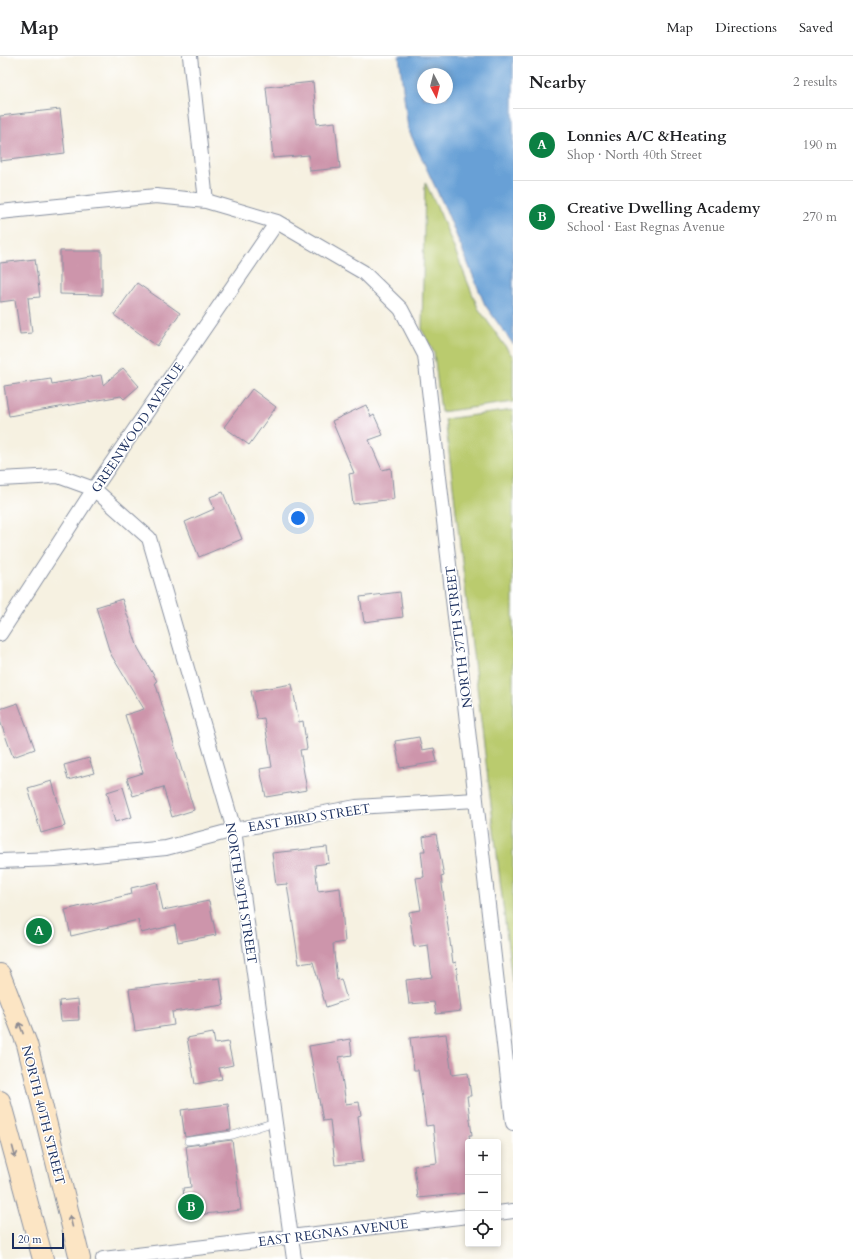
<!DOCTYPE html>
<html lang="en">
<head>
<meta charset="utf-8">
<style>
  :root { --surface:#fff; --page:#f2f2f2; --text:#202124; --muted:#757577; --line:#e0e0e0; --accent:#0b8043 }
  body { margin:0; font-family:Cardo,serif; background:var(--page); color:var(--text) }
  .controls { position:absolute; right:12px; bottom:12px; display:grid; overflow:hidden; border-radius:4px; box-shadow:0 2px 6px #0003 }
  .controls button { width:36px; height:36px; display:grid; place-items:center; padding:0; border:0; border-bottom:1px solid var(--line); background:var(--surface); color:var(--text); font:20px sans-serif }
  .compass { position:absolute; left:417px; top:12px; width:36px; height:36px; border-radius:50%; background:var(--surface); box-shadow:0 2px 6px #0003; rotate:173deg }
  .scale { position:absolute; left:12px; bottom:10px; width:52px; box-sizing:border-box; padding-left:4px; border:2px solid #1b2f5e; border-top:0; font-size:11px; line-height:14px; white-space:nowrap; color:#1b2f5e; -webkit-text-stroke:3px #fff; paint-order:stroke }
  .you { position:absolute; left:298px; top:462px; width:14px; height:14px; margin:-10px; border:3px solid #fff; border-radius:50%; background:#1a73e8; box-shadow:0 0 0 6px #1a73e833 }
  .badge { display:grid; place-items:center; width:26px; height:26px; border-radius:50%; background:var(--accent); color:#fff; font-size:13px; font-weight:700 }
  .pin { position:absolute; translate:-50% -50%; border:2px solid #fff; box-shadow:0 1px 4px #0006 }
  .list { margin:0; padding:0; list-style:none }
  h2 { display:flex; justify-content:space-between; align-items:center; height:52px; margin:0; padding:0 16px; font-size:17px }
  h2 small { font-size:13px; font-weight:400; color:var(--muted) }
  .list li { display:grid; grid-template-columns:26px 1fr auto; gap:12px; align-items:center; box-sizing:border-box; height:72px; padding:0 16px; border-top:1px solid var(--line) }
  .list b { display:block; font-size:15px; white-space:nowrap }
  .list p { margin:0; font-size:13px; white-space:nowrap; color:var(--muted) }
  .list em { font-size:13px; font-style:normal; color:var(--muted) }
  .icon { flex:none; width:22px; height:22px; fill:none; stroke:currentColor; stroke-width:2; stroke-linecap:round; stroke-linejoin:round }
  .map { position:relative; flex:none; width:513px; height:1203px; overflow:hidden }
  header { display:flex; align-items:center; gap:24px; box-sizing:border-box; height:56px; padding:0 20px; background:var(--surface); border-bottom:1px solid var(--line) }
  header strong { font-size:19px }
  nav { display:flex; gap:22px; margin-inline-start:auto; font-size:14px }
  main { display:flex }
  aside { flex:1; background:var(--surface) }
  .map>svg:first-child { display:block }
  .green { fill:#bacb6e; stroke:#6a7d66 }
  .water { fill:#68a0d6; stroke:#42689a; fill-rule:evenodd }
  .building { fill:#cd95ab }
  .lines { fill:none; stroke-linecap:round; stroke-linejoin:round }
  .lane-casing { stroke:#8890a0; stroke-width:8 }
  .street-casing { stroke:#8890a0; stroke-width:16 }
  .secondary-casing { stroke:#8890a0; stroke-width:22 }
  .lane { stroke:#fff; stroke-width:7 }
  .street { stroke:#fff; stroke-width:14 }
  .secondary { stroke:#fce5c4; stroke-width:20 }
  .oneway { stroke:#8c8a91 }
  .labels { text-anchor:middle; stroke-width:3; stroke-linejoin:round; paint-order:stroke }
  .street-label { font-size:13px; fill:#1b2f5e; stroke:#fff }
</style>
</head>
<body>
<header>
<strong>Map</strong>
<nav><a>Map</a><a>Directions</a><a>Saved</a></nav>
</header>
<main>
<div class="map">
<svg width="513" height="1203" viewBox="0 0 513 1203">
  <rect width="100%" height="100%" fill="#fff"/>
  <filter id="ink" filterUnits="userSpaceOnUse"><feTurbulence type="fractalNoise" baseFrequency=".025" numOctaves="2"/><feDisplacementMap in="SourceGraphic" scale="8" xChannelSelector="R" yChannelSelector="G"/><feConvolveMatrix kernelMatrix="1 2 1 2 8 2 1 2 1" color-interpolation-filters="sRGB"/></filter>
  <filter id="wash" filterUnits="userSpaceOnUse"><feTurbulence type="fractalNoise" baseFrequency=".012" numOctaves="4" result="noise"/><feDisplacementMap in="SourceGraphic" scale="16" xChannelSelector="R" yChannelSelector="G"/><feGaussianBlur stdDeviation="0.9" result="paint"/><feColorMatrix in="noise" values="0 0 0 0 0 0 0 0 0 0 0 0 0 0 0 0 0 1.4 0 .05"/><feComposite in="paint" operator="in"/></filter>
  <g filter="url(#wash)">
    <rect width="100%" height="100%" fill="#f6f1e1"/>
    <!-- green -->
    <path class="green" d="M 425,126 L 440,157 L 478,252 L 513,301 L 513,346 L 441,356 L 434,297 L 422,274 Z
      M 513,354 L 513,933 L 445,363 Z"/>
    <!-- water -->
    <path class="water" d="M 399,0 L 513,0 L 513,288 L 485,249 L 446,154 L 408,73 ZM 423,18 L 447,18 L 447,42 L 423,42 Z"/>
    <g id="blocks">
      <!-- building -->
      <path class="building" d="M 313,26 L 317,68 L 335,66 L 340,112 L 310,115 L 309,99 L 273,102 L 266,31 Z
        M 60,53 L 65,97 L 0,105 L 0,60 Z
        M 60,195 L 102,195 L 102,239 L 60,238 Z
        M 35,203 L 40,241 L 28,242 L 32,277 L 20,278 L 15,244 L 0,246 L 0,207 Z
        M 137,227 L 180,257 L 157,290 L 114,259 Z
        M 123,312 L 139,330 L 124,343 L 121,340 L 9,360 L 4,330 L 51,323 L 52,328 L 101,319 L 103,329 Z
        M 252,333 L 276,351 L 249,389 L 224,371 Z
        M 366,349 L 371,361 L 374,359 L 383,379 L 369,384 L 382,414 L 391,412 L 394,443 L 353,448 L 349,418 L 354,417 L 332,365 Z
        M 223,436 L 242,483 L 199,501 L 185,466 L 214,453 L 210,441 Z
        M 400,536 L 403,561 L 364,566 L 360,541 Z
        M 122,543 L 138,592 L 157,625 L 155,626 L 194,754 L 172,761 L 163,731 L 133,740 L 127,722 L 143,717 L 125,659 L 144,653 L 110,597 L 96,551 Z
        M 292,628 L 299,666 L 303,665 L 307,693 L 300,694 L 307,734 L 266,741 L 260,713 L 272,711 L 264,662 L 257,663 L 251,635 Z
        M 18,647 L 35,693 L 13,701 L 0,665 L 0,653 Z
        M 419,681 L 422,694 L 434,692 L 437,706 L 400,712 L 395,685 Z
        M 89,702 L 94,717 L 68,724 L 64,709 Z
        M 52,725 L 65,770 L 41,777 L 28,732 Z
        M 123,731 L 132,761 L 115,766 L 107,736 Z
        M 436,778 L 444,820 L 441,821 L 453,907 L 456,906 L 461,955 L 436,958 L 434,946 L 409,948 L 406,924 L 432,921 L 428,889 L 414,891 L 409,856 L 421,854 L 416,822 L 424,821 L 421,795 L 425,795 L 423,781 Z
        M 327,791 L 329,807 L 315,809 L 318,835 L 340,832 L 345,886 L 333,888 L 337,924 L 341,923 L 347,944 L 326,951 L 313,906 L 299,908 L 287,828 L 276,829 L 272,797 Z
        M 157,826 L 163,854 L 209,845 L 216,879 L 178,886 L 175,869 L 141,877 L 138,864 L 71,880 L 65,854 L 132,838 L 131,832 Z
        M 220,922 L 224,949 L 172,956 L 174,969 L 135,975 L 129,933 Z
        M 78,943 L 79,964 L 61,965 L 59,945 Z
        M 213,977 L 215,988 L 228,986 L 233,1009 L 219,1012 L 222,1023 L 195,1028 L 187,982 Z
        M 446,978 L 452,1019 L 468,1017 L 471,1040 L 467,1040 L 472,1079 L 469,1079 L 470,1085 L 468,1085 L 468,1137 L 418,1142 L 414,1110 L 437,1107 L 433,1069 L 426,1070 L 418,1014 L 414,1014 L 410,982 Z
        M 350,983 L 352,999 L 339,1001 L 346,1048 L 359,1046 L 361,1059 L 358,1060 L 363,1106 L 335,1109 L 330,1064 L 323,1065 L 309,990 Z
        M 228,1048 L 231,1074 L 185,1081 L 181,1054 Z
        M 232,1084 L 241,1154 L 186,1160 L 183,1132 L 191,1131 L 186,1090 Z"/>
    </g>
  </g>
  <g filter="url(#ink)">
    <use href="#blocks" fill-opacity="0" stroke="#8890a0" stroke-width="1"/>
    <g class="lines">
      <!-- lane casing -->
      <g class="lane-casing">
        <path id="lane" d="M 188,1085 L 233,1079 L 275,1066"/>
      </g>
      <!-- street casing -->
      <g class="street-casing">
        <path id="street" d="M 190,0 L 206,145
          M 0,156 L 156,140 L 206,145 L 277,166 L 363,216 L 401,253 L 425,299 L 513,1067
          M 0,423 L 58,420 L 94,433 L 149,482 L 234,774 L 294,1203
          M 0,578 L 94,433 L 277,166
          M 0,805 L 55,803 L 166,792 L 234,774 L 356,751 L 476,744
          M 498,1157 L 513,1155
          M 103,1203 L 468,1160"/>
      </g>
      <!-- secondary casing -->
      <g class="secondary-casing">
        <path id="secondary" d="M 0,918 L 27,988 L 80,1203
          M 0,1045 L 43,1203"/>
      </g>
      <!-- lane -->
      <use href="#lane" class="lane"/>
      <!-- street -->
      <use href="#street" class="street"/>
      <!-- secondary -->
      <use href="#secondary" class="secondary"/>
    </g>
    <!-- one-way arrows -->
    <defs><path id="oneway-shaft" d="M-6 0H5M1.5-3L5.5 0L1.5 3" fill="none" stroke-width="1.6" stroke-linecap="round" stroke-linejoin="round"/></defs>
    <g class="oneway">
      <use href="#oneway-shaft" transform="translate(21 972) rotate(-111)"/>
      <use href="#oneway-shaft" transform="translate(14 1096) rotate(75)"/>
      <use href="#oneway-shaft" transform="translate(71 1165) rotate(-104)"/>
    </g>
  </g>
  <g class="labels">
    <!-- street labels -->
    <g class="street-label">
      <text transform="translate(137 371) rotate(-56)" y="5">GREENWOOD AVENUE</text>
      <text transform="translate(458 581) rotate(-97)" y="5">NORTH 37TH STREET</text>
      <text transform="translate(309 761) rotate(-9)" y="5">EAST BIRD STREET</text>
      <text transform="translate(242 837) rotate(81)" y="5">NORTH 39TH STREET</text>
      <text transform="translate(44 1059) rotate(76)" y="5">NORTH 40TH STREET</text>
      <text transform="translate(333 1176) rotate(-7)" y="5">EAST REGNAS AVENUE</text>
    </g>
  </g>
</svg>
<div class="controls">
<button>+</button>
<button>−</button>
<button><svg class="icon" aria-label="locate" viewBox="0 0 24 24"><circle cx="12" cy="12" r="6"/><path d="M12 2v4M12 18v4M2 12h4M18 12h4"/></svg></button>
</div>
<svg class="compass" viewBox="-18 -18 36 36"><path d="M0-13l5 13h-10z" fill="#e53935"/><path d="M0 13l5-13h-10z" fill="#757577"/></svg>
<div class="scale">20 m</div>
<div class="you"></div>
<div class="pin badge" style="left:39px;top:875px">A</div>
<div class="pin badge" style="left:191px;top:1151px">B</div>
</div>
<aside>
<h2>Nearby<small>2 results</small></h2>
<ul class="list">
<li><span class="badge">A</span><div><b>Lonnies A/C &amp;Heating</b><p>Shop · North 40th Street</p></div><em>190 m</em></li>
<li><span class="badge">B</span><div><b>Creative Dwelling Academy</b><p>School · East Regnas Avenue</p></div><em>270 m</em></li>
</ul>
</aside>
</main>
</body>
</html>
